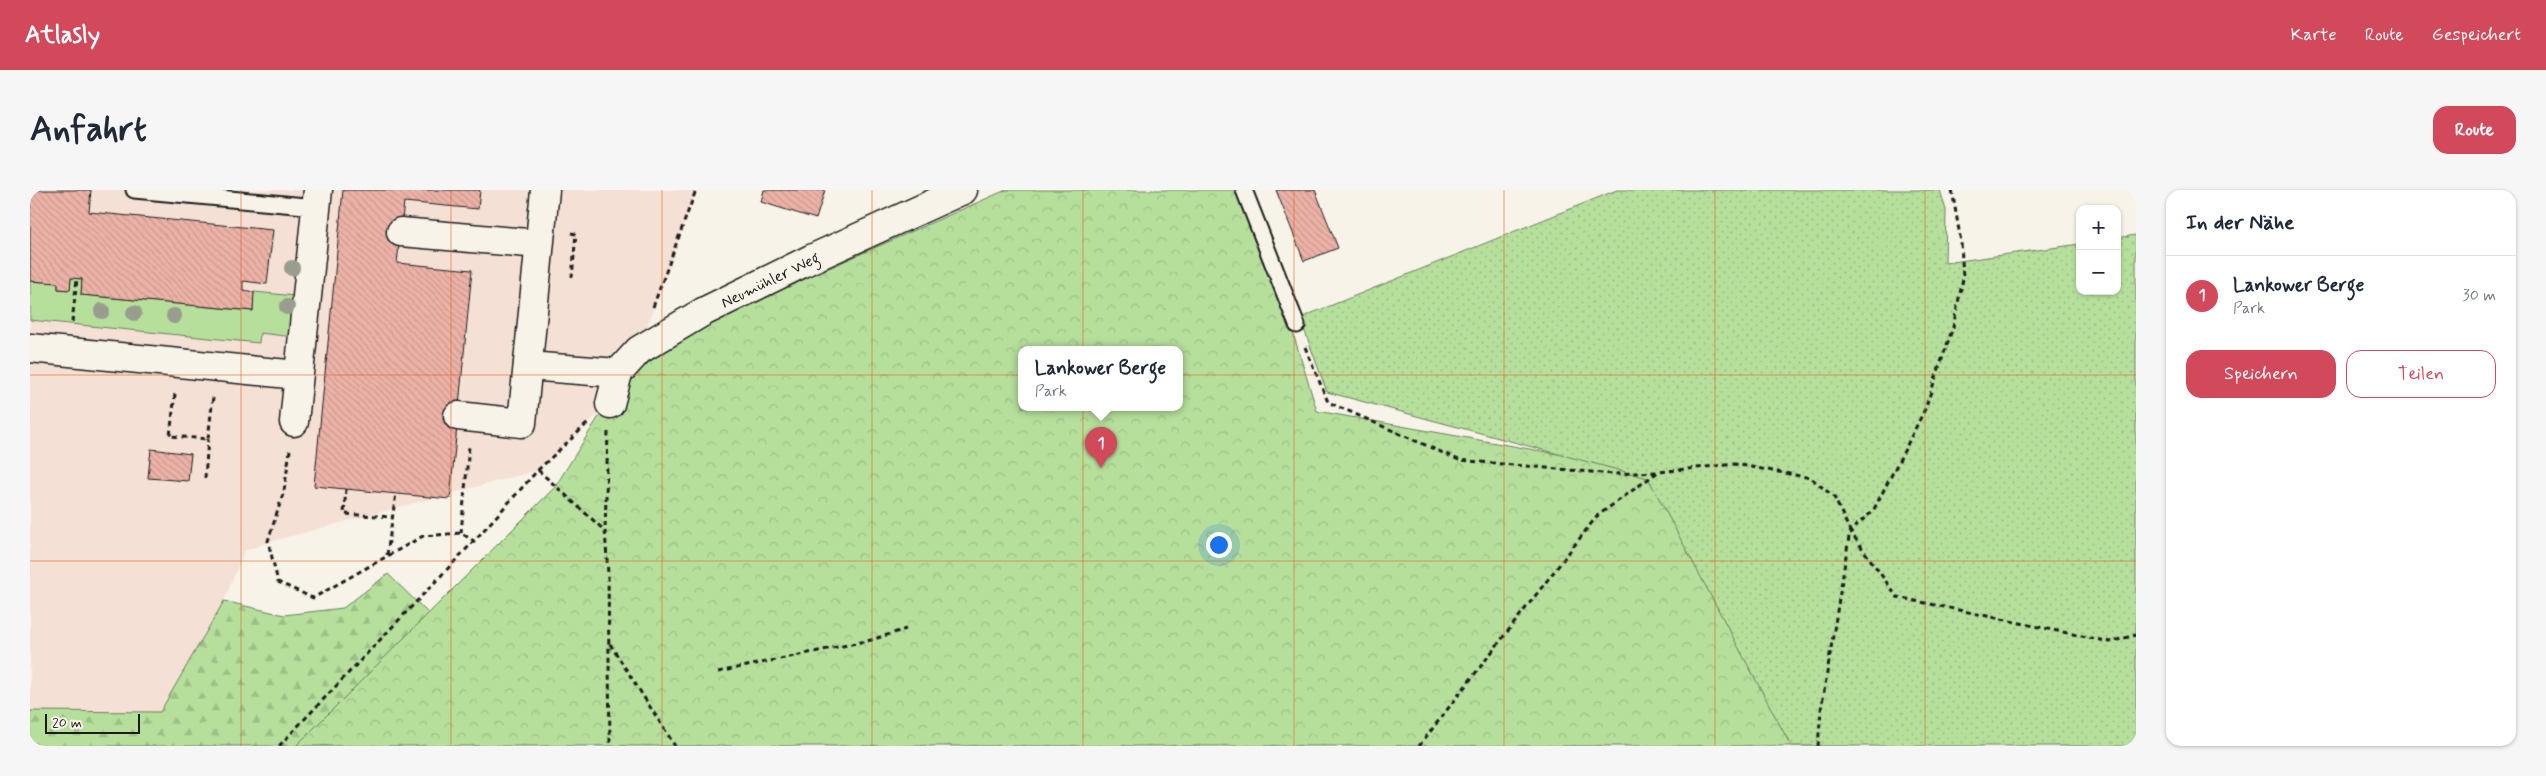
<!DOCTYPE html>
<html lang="de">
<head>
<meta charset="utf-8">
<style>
  :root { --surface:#fff; --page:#f6f6f7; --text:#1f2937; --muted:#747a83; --line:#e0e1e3; --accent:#d1495b }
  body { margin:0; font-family:Mynerve,sans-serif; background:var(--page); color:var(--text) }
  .controls { position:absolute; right:15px; top:15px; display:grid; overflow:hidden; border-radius:10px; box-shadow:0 1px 4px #0004 }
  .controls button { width:45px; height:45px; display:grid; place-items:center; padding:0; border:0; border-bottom:1px solid var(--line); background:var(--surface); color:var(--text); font:25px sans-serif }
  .scale { position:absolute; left:15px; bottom:12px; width:95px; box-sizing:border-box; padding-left:5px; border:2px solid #1c1c1c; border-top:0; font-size:14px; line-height:18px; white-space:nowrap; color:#1c1c1c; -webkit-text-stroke:4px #f7f3e8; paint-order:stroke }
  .you { position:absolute; left:1188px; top:354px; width:18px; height:18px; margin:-12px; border:4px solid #fff; border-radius:50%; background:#1a73e8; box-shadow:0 0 0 8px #1a73e833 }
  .badge { display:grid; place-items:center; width:32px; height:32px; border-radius:50%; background:var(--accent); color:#fff; font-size:16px; font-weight:700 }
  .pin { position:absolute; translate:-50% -41px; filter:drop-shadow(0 1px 2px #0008) }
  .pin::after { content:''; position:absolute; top:26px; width:18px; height:15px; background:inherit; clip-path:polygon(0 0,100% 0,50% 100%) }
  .popup { position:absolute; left:988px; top:156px; width:165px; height:65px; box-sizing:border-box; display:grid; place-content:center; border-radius:10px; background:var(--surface); filter:drop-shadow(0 1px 4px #0005); font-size:16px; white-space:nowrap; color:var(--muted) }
  .popup b { font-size:19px; color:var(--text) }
  .popup::after { content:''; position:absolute; left:50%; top:100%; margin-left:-10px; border:10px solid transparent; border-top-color:var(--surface) }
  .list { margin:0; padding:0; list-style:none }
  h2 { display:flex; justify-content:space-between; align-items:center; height:65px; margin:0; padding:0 20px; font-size:21px }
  h2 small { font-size:16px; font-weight:400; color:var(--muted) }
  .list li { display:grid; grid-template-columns:32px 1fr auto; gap:15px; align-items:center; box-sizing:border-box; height:80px; padding:0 20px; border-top:1px solid var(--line) }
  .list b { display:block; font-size:19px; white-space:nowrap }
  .list p { margin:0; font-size:16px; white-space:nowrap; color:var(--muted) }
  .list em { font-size:16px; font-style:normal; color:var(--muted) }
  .actions { display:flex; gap:10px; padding:15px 20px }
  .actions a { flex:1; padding:11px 0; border:1px solid var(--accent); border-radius:15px; text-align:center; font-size:18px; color:var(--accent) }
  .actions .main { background:var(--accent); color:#fff }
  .map { position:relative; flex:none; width:2106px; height:556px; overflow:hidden; border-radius:15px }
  header { display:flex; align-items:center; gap:30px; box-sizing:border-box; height:70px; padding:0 25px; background:var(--accent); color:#fff }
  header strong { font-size:24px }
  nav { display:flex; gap:28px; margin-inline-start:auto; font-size:18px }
  .intro { display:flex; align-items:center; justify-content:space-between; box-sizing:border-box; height:120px; padding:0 30px }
  h1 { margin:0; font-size:35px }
  .button { padding:12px 22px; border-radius:15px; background:var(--accent); color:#fff; font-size:18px; font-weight:700 }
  main { display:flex; gap:30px; padding:0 30px }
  aside { flex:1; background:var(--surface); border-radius:15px; box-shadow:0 1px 4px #0004 }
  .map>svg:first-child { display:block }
  .built { fill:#f4e0d4 }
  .grass { fill:#b6df9c; stroke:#697e5c }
  .forest { fill:url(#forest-firs); stroke:#697e5c }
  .park { fill:url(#park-crowns); stroke:#697e5c; fill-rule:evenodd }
  .garden { fill:url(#garden-dots); stroke:#697e5c }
  .building { fill:url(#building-back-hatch); stroke:#1c1c1c }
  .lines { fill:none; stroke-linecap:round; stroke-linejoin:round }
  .lane-casing { stroke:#1c1c1c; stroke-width:19 }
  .street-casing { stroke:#1c1c1c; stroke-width:31 }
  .path { stroke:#1c1c1c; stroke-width:3; stroke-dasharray:5 4; stroke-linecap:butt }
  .lane { stroke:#f7f3e8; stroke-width:15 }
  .street { stroke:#f7f3e8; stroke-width:28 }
  .tree { fill:#989d8d }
  .grid { fill:none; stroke:#e8590c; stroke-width:1; stroke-opacity:0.55 }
  .labels { text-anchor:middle; stroke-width:4; stroke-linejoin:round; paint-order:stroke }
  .street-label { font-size:16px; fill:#1c1c1c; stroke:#f7f3e8 }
</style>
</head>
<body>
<header>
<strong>Atlasly</strong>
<nav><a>Karte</a><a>Route</a><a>Gespeichert</a></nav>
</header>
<div class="intro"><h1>Anfahrt</h1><a class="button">Route</a></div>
<main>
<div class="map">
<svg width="2106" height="556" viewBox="0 0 2106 556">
  <defs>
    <pattern id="forest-firs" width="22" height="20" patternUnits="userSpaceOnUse" patternTransform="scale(1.25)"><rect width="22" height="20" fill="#b6df9c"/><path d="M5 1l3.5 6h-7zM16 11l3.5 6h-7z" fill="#9cbf86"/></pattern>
    <pattern id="park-crowns" width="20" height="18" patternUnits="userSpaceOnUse" patternTransform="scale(1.25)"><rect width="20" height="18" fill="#b6df9c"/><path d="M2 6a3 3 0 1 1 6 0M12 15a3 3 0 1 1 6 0" fill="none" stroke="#9cbf86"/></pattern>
    <pattern id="garden-dots" width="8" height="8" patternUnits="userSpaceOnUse" patternTransform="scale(1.25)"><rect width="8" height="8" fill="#b6df9c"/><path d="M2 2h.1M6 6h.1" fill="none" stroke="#9cbf86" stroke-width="1.8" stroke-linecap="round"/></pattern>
    <pattern id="building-back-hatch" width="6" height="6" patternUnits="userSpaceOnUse" patternTransform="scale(1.25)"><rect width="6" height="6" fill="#ecb2a7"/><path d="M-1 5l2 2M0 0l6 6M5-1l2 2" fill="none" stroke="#ca988f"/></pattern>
  </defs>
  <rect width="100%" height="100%" fill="#f7f3e8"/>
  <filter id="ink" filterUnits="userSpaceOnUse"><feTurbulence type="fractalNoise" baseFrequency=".02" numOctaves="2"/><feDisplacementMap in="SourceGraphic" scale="10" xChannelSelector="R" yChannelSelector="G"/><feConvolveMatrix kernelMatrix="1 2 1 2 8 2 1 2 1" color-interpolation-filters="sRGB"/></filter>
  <g filter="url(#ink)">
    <!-- built -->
    <path class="built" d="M 0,0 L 666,0 L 609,160 L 570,222 L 508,280 L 239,352 L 214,361 L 194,411 L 130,522 L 0,524 Z"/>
    <!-- grass -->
    <path class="grass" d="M 41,88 L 52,89 L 51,105 L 222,121 L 224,102 L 276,107 L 272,148 L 230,143 L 229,153 L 0,130 L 0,91 L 28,93 L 28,99 L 40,100 Z"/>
    <!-- forest -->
    <path class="forest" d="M 358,384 L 400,425 L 354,556 L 0,556 L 0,521 L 130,522 L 194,411 L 254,425 L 313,418 Z"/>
    <!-- park -->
    <path class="park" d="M 976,0 L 1210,0 L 1238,62 L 1287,221 L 1628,282 L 1788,556 L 266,556 L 525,297 L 593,188 L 701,121 ZM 992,159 L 1150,159 L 1150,217 L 992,217 Z"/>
    <!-- garden -->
    <path class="garden" d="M 1587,0 L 1910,0 L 1916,20 L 1915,73 L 2050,54 L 2050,101 L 2087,101 L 2087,48 L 2106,45 L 2106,556 L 1761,556 L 1618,288 L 1297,202 L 1270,128 Z"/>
    <!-- building -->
    <path class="building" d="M 0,0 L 61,0 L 59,22 L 243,40 L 237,94 L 213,91 L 213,100 L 224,102 L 223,121 L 51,105 L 52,89 L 41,88 L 40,100 L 28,99 L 28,93 L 0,91 Z
      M 313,0 L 450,0 L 448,19 L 374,12 L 367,73 L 442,80 L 420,309 L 284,296 Z
      M 734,0 L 795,0 L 786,29 L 731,12 Z
      M 1246,0 L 1285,0 L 1308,58 L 1274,71 Z
      M 121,259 L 161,264 L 158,291 L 118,288 Z"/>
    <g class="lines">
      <!-- lane casing -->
      <g class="lane-casing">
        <path id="lane" d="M 104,0 L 286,17
          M 1214,0 L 1267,135"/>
      </g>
      <!-- street casing -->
      <g class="street-casing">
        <g id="street">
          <path d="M 371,42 L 509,54"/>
          <path d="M 0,158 L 268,185"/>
          <path d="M 498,176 L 588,183"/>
          <path id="s1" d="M 580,214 L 588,183 L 609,160 L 673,122 L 781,69 L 933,0"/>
          <path d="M 428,226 L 492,233 L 515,0"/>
          <path d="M 264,232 L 288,0"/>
        </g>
      </g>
      <!-- path -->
      <path class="path" d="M 1922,0 L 1931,52 L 1933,89 L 1923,137 L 1895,219 L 1875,259 L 1843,321 L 1820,341 L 1867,407 L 2080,452 L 2106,445
        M 541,43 L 546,44 L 542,87
        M 623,117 L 666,0
        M 42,132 L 47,89
        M 1275,157 L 1298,212 L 1429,270 L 1583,284 L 1627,282
        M 145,204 L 140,246 L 178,249 L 183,207
        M 578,242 L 575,340 L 578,384 L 580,556
        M 260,260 L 254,301 L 238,351 L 248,392 L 283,408 L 393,346 L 431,343 L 444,351
        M 508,280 L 574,340
        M 175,288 L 178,249
        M 316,299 L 314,324 L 362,327
        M 431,343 L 439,256
        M 357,365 L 366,303
        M 580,454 L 645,556
        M 688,482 L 841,450 L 876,439
        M 249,556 L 444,351 L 508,280 L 558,233
        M 1389,556 L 1567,326 L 1628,282 L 1705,274 L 1781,288 L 1804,307 L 1820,341 L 1791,520 L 1788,556"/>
      <!-- lane -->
      <use href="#lane" class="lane"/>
      <!-- street -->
      <use href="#street" class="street"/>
    </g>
    <!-- trees -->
    <g class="tree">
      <circle cx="262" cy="78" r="8"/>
      <circle cx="257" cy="117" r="8"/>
      <circle cx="72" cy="121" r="8"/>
      <circle cx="104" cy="123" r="8"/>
      <circle cx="144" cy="126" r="8"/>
    </g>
  </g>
  <!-- grid -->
  <path class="grid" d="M 211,0 L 211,556M 421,0 L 421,556M 632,0 L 632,556M 842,0 L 842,556M 1053,0 L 1053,556M 1264,0 L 1264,556M 1474,0 L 1474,556M 1685,0 L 1685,556M 1895,0 L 1895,556M 0,185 L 2106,185M 0,371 L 2106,371"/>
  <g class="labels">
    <!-- street labels -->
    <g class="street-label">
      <text dy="6" stroke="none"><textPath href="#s1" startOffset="212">Neumühler Weg</textPath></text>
    </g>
  </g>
</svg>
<div class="controls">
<button>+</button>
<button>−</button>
</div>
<div class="scale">20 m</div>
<div class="you"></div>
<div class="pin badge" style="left:1071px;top:278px">1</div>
<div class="popup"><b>Lankower Berge</b>Park</div>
</div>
<aside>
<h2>In der Nähe<small></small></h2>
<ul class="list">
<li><span class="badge">1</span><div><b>Lankower Berge</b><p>Park</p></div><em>30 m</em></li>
</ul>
<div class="actions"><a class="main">Speichern</a><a>Teilen</a></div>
</aside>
</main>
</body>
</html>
